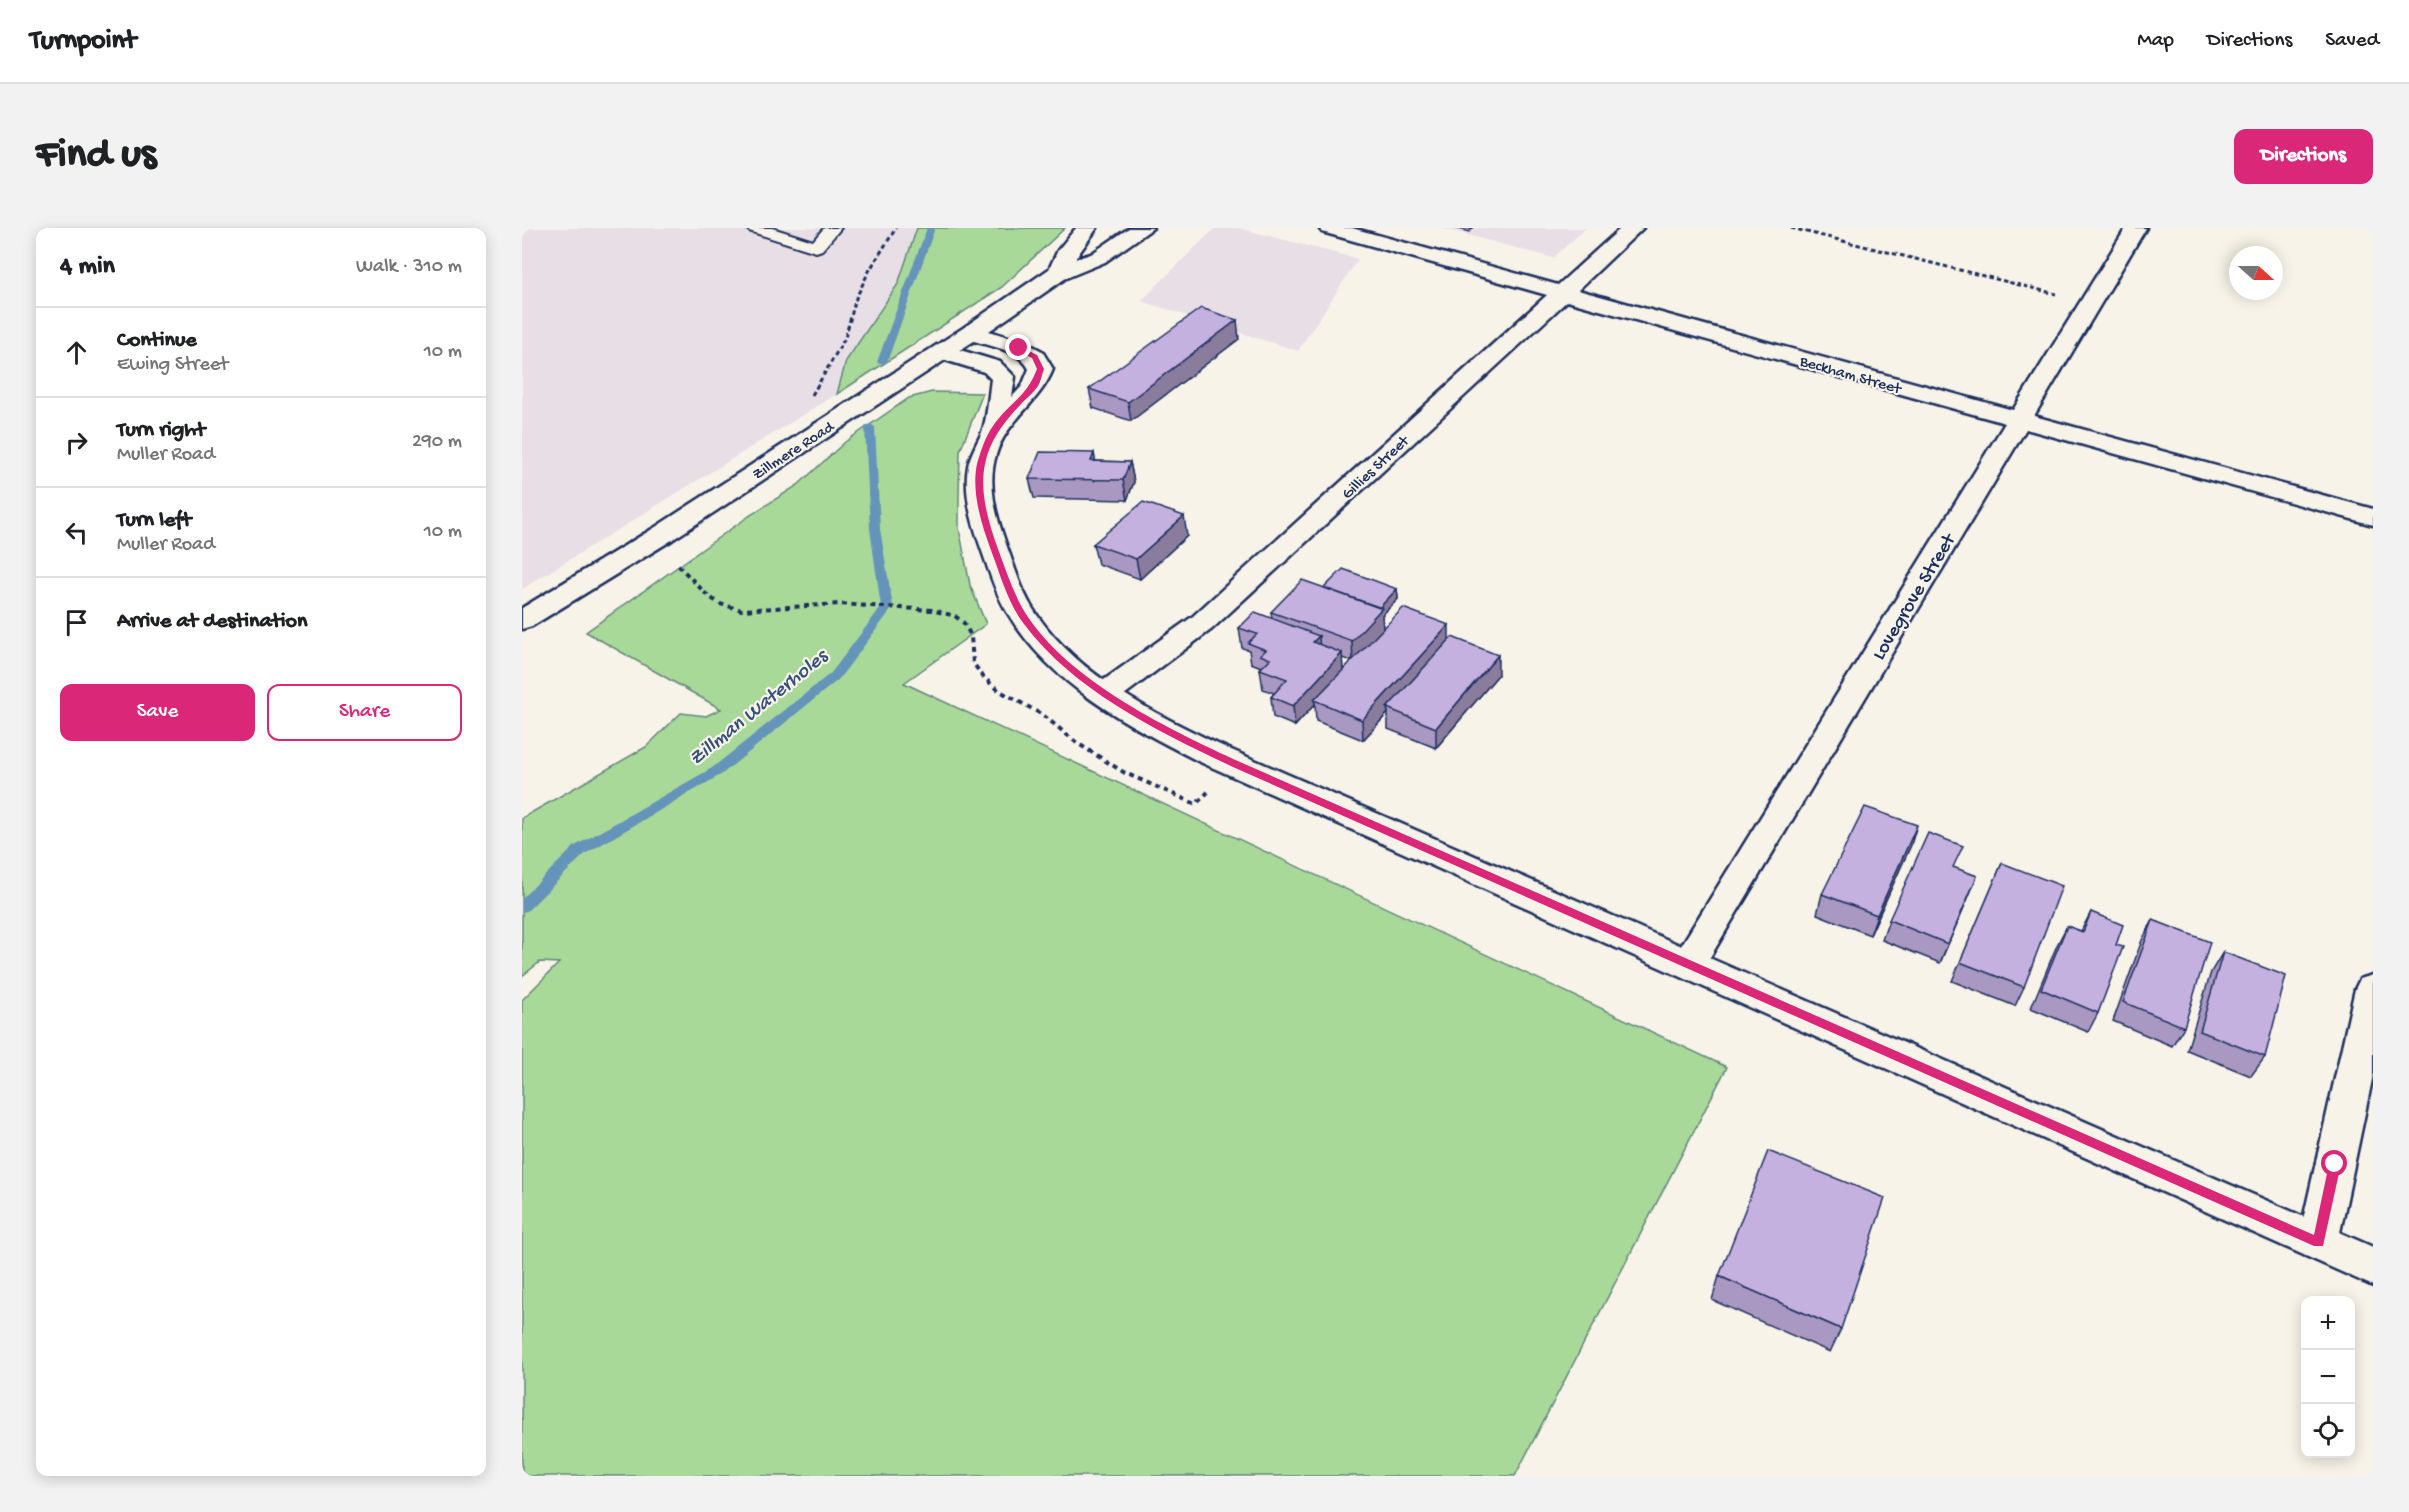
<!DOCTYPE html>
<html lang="en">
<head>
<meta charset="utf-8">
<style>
  :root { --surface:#fff; --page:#f2f2f2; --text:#202124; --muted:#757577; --line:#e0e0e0; --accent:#db2777 }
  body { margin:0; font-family:"Gochi Hand",sans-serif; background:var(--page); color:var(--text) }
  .controls { position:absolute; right:18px; bottom:18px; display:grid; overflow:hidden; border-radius:12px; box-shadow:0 3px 15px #0003 }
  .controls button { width:54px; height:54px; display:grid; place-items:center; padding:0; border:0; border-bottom:2px solid var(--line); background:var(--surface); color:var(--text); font:30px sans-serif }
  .compass { position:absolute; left:1707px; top:18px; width:54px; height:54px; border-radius:50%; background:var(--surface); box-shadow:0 3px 15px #0003; rotate:111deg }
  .stop { position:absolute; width:18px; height:18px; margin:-14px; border:4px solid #db2777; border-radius:50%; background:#fff }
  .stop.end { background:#db2777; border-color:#fff; box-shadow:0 2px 6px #0008 }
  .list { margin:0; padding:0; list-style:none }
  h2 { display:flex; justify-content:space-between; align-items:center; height:78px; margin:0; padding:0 24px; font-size:26px }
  h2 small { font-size:20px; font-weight:400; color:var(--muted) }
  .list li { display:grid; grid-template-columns:39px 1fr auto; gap:18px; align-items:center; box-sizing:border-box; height:90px; padding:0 24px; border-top:2px solid var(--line) }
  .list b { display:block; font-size:22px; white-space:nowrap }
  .list p { margin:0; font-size:20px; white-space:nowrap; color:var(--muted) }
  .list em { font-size:20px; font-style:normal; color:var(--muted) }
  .actions { display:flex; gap:12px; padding:18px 24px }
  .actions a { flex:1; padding:14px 0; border:2px solid var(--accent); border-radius:12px; text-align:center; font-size:21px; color:var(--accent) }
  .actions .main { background:var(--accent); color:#fff }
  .icon { flex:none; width:33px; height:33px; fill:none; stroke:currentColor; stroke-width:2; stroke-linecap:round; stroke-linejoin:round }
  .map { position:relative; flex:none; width:1851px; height:1248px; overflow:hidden; border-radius:12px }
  header { display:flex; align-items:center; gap:36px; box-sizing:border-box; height:84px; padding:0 30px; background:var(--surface); border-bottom:2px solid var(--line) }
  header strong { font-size:28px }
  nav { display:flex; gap:33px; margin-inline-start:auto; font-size:21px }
  .intro { display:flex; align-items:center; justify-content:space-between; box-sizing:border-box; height:144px; padding:0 36px }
  h1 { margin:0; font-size:42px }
  .button { padding:15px 27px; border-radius:12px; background:var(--accent); color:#fff; font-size:21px; font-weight:700 }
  main { display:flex; gap:36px; padding:0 36px }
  aside { flex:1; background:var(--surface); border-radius:12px; box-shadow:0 3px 15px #0003 }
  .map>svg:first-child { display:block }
  .built { fill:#e8dfe6 }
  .green { fill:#a8d999; stroke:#62847c; stroke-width:1.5 }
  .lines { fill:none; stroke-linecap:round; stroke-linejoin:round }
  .stream { fill:#6594ba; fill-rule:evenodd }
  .lane-casing { stroke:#1b2f5e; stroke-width:4 }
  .street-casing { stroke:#1b2f5e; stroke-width:5 }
  .secondary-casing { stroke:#1b2f5e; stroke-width:5 }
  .path-far1 { stroke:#1b2f5e; stroke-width:3; stroke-dasharray:4.5 3; stroke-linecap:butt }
  .path { stroke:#1b2f5e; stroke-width:4; stroke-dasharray:5 4.5; stroke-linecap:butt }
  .lane { fill:#f7f3e8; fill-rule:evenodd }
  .street { fill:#f7f3e8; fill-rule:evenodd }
  .secondary { fill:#f7f3e8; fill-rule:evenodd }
  .wall { fill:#a998c1; stroke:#1b2f5e; stroke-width:1.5; fill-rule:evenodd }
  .shaded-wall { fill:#8a7c9d; stroke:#1b2f5e; stroke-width:1.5 }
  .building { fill:#c5b1e0; stroke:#1b2f5e; stroke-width:1.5 }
  .route { fill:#db2777 }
  .labels { text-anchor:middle; stroke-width:4.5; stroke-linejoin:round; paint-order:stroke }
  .far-street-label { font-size:16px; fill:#1b2f5e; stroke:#f7f3e8 }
  .street-label { font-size:20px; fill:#1b2f5e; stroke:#f7f3e8 }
  .water-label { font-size:21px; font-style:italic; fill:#34517d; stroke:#f7f3e8 }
</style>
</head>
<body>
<header>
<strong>Turnpoint</strong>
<nav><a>Map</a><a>Directions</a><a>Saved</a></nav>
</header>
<div class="intro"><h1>Find us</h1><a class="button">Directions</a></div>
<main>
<aside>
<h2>4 min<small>Walk · 310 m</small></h2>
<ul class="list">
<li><svg class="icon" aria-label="ahead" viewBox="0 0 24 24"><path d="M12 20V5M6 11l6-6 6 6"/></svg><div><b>Continue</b><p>Ewing Street</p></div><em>10 m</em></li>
<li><svg class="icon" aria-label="right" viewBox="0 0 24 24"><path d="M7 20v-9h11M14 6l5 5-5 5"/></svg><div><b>Turn right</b><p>Muller Road</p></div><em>290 m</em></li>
<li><svg class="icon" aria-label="left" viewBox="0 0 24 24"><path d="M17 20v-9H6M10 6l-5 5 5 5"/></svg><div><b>Turn left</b><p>Muller Road</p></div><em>10 m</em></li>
<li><svg class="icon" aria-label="arrive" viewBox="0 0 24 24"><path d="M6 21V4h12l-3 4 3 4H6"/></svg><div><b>Arrive at destination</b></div></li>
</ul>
<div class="actions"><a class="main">Save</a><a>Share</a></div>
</aside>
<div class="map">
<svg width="1851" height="1248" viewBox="0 0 1851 1248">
  <rect width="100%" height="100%" fill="#f7f3e8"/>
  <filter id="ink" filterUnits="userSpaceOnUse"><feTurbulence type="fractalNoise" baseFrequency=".0167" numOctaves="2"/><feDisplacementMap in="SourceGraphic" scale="12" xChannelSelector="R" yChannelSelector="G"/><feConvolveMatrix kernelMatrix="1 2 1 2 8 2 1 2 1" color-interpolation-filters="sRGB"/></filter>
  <g filter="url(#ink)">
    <!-- built -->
    <path class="built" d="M 0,0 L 395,0 L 376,56 L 324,133 L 315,166 L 0,361 Z
      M 693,0 L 717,0 L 836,31 L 776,123 L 619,73 Z
      M 919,0 L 1064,0 L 1031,30 Z"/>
    <!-- green -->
    <path class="green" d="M 395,0 L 543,0 L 480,59 L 315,166 L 324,133 L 376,56 Z
      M 410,164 L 461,165 L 438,223 L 437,269 L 437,300 L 448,357 L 464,396 L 382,455 L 1205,839 L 993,1248 L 0,1248 L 0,772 L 37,735 L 18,734 L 0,748 L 0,590 L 124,519 L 159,485 L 184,488 L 199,481 L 64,404 L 227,288 L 276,257 L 323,214 L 387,170 Z"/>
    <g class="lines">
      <!-- stream -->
      <path class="stream" d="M 405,0 L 413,0 L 365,134 L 357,136 L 355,134 Z
        M 348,196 L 353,199 L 358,301 L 371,379 L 369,382 L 317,451 L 200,546 L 63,626 L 5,683 L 0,684 L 0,670 L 53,618 L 190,540 L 309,445 L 359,379 L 348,301 L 343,199 Z"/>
      <!-- lane casing -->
      <g class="lane-casing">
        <path id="lane" d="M 225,0 L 250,0 L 291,13 L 302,0 L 319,0 L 300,22 L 294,24 L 227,3 Z"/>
      </g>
      <!-- street casing -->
      <g class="street-casing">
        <path id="street" d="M 797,0 L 830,0 L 1036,57 L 1099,0 L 1121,0 L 1056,62 L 1491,182 L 1604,0 L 1624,0 L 1512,188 L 1851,281 L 1851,297 L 1504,201 L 1178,746 L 1166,750 L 1154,746 L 1148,736 L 1154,726 L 1483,195 L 1045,73 L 690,401 L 594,473 L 583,476 L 572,473 L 568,466 L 572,459 L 670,389 L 1025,67 L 800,4 Z
          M 1851,747 L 1851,847 L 1816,1014 L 1810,1027 L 1796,1033 L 1782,1027 L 1776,1014 L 1833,761 L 1838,751 Z"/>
      </g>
      <!-- secondary casing -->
      <g class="secondary-casing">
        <path id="secondary" d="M 554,0 L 575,0 L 553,31 L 569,26 L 607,0 L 631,0 L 583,34 L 544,50 L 467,103 L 505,115 L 520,123 L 531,141 C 518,175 484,192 474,227 C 465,256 474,288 484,316 C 493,340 500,366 515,387 C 558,449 632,485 698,517 L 1851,1019 L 1851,1058 L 676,533 C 604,496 527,456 485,384 C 474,366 468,346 461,326 C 452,300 443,273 445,246 C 446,229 454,218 460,204 C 465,192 467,165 469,151 L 462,144 L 423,132 L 150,312 L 10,398 L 0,401 L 0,380 L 132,300 L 441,100 L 527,41 L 536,22 ZM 452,113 C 471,119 497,122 507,141 L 500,158 L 490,169 L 493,149 L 478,134 L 438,122 Z"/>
      </g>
      <!-- path-far1 -->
      <path class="path-far1" d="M 1269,0 L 1534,66
        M 290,167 L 323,110 L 334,70 L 347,43 L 374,0"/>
      <!-- path -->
      <path class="path" d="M 156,337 L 186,368 L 198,376 L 220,382 L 317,376 L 410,382 L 433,388 L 442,395 L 449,408 L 451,435 L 462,450 L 478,463 L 521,487 L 555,515 L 603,545 L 674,576 L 686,564"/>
      <!-- lane -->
      <use href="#lane" class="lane"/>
      <!-- street -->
      <use href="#street" class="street"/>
      <!-- secondary -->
      <use href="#secondary" class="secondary"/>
    </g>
    <!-- wall -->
    <path class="wall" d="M 934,0 L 951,0 L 947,4 Z
      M 717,111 L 609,193 L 571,180 L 567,161 Z
      M 573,233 L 608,234 L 612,254 L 605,272 L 512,270 L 507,251 Z
      M 665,308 L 618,351 L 576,336 L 571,316 Z
      M 802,360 L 875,361 L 876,371 L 860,387 L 861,401 L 850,412 L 927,413 L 976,447 L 914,520 L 866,501 L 866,485 L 841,512 L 794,493 L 793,476 L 773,498 L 751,489 L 749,469 L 752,465 L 741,461 L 738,441 L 739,439 L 729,435 L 727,422 L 720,420 L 717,400 L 750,390 L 749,384 ZM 820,430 L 830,433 L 821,442 Z
      M 1389,617 L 1348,707 L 1295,686 L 1300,666 Z
      M 1480,635 L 1502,759 L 1493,778 L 1430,753 Z
      M 1432,640 L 1455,648 L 1418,735 L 1360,712 L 1367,692 Z
      M 1569,684 L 1594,717 L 1576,785 L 1566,804 L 1509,780 L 1535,717 L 1545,698 L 1559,703 Z
      M 1631,692 L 1662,799 L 1650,818 L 1591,793 L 1620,712 Z
      M 1701,724 L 1743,829 L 1729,848 L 1665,822 L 1689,744 Z
      M 1197,1048 L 1319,1101 L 1308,1124 L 1190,1072 Z"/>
    <!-- shaded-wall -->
    <path class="shaded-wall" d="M 715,92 L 717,111 L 609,193 L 606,174 Z
      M 572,225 L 576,245 L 573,252 L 569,233 Z
      M 608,234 L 612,254 L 605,272 L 601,252 Z
      M 662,288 L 665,308 L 618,351 L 614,331 Z
      M 875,361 L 876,371 L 860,387 L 861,401 L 831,434 L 830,413 L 855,382 Z
      M 927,397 L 927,417 L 865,480 L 866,485 L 841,512 L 840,492 Z
      M 797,408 L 798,428 L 791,414 Z
      M 820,425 L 821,445 L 792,472 L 793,476 L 773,498 L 771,478 Z
      M 976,427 L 976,447 L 914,520 L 914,500 Z
      M 1395,597 L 1389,617 L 1348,707 L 1355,687 Z
      M 1455,648 L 1447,668 L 1418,735 L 1426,716 Z"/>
    <!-- building -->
    <path class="building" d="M 679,80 L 715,92 L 606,174 L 567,161 Z
      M 518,224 L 572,225 L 569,233 L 608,234 L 601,252 L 507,251 Z
      M 621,274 L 662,288 L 614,331 L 571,316 Z
      M 821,341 L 875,361 L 857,380 L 802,360 Z
      M 780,352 L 860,380 L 830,413 L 749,384 Z
      M 881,380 L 927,397 L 840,492 L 792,472 Z
      M 733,384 L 797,408 L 791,414 L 820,425 L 771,478 L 749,469 L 765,451 L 738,441 L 748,431 L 738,427 L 744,422 L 726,415 L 735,406 L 717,400 Z
      M 930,409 L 976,427 L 914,500 L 865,480 Z
      M 1343,579 L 1395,597 L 1355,687 L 1300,666 Z
      M 1406,605 L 1441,618 L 1431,639 L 1455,648 L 1426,716 L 1367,692 Z
      M 1480,635 L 1540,658 L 1502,759 L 1438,734 Z
      M 1569,684 L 1601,697 L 1594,717 L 1601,719 L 1576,785 L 1519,761 L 1545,698 L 1561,704 Z
      M 1631,692 L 1688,714 L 1662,799 L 1601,774 Z
      M 1701,724 L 1764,748 L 1743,829 L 1678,803 Z
      M 1246,923 L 1363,970 L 1319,1101 L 1197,1048 Z"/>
  </g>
  <!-- route -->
  <path class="route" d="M 497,118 L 515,127 L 522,141 C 520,146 519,153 516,158 C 512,164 505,170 500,175 C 483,193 468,211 463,236 C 457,264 467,296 476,321 C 485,345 493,371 508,392 C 553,456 648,502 718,534 L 1792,1007 L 1807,936 L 1809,933 L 1817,933 L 1819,936 L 1801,1018 L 1792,1018 L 711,539 C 637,504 552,463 502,396 C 486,375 479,349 470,325 C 460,298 449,265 455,236 C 458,225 464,207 471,198 C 487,175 504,170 515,141 L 510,130 L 494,122 Z"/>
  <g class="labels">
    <!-- far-street labels -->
    <g class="far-street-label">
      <text transform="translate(1329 145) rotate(16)" y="6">Beckham Street</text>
      <text transform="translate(270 221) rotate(-33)" y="6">Zillmere Road</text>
      <text transform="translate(852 238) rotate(-43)" y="6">Gillies Street</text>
    </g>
    <!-- street labels -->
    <g class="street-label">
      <text transform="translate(1390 368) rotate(-59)" y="7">Lovegrove Street</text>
    </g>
    <!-- water labels -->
    <g class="water-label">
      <text transform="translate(235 478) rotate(-39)" y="7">Zillman Waterholes</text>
    </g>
  </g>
</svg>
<div class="controls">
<button>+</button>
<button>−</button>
<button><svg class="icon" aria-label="locate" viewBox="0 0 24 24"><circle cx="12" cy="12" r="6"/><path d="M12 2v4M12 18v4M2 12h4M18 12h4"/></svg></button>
</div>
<svg class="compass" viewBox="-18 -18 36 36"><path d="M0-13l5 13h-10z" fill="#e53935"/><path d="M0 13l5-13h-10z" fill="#757577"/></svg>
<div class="stop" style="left:1813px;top:936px"></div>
<div class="stop end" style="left:497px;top:120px"></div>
</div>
</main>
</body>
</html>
